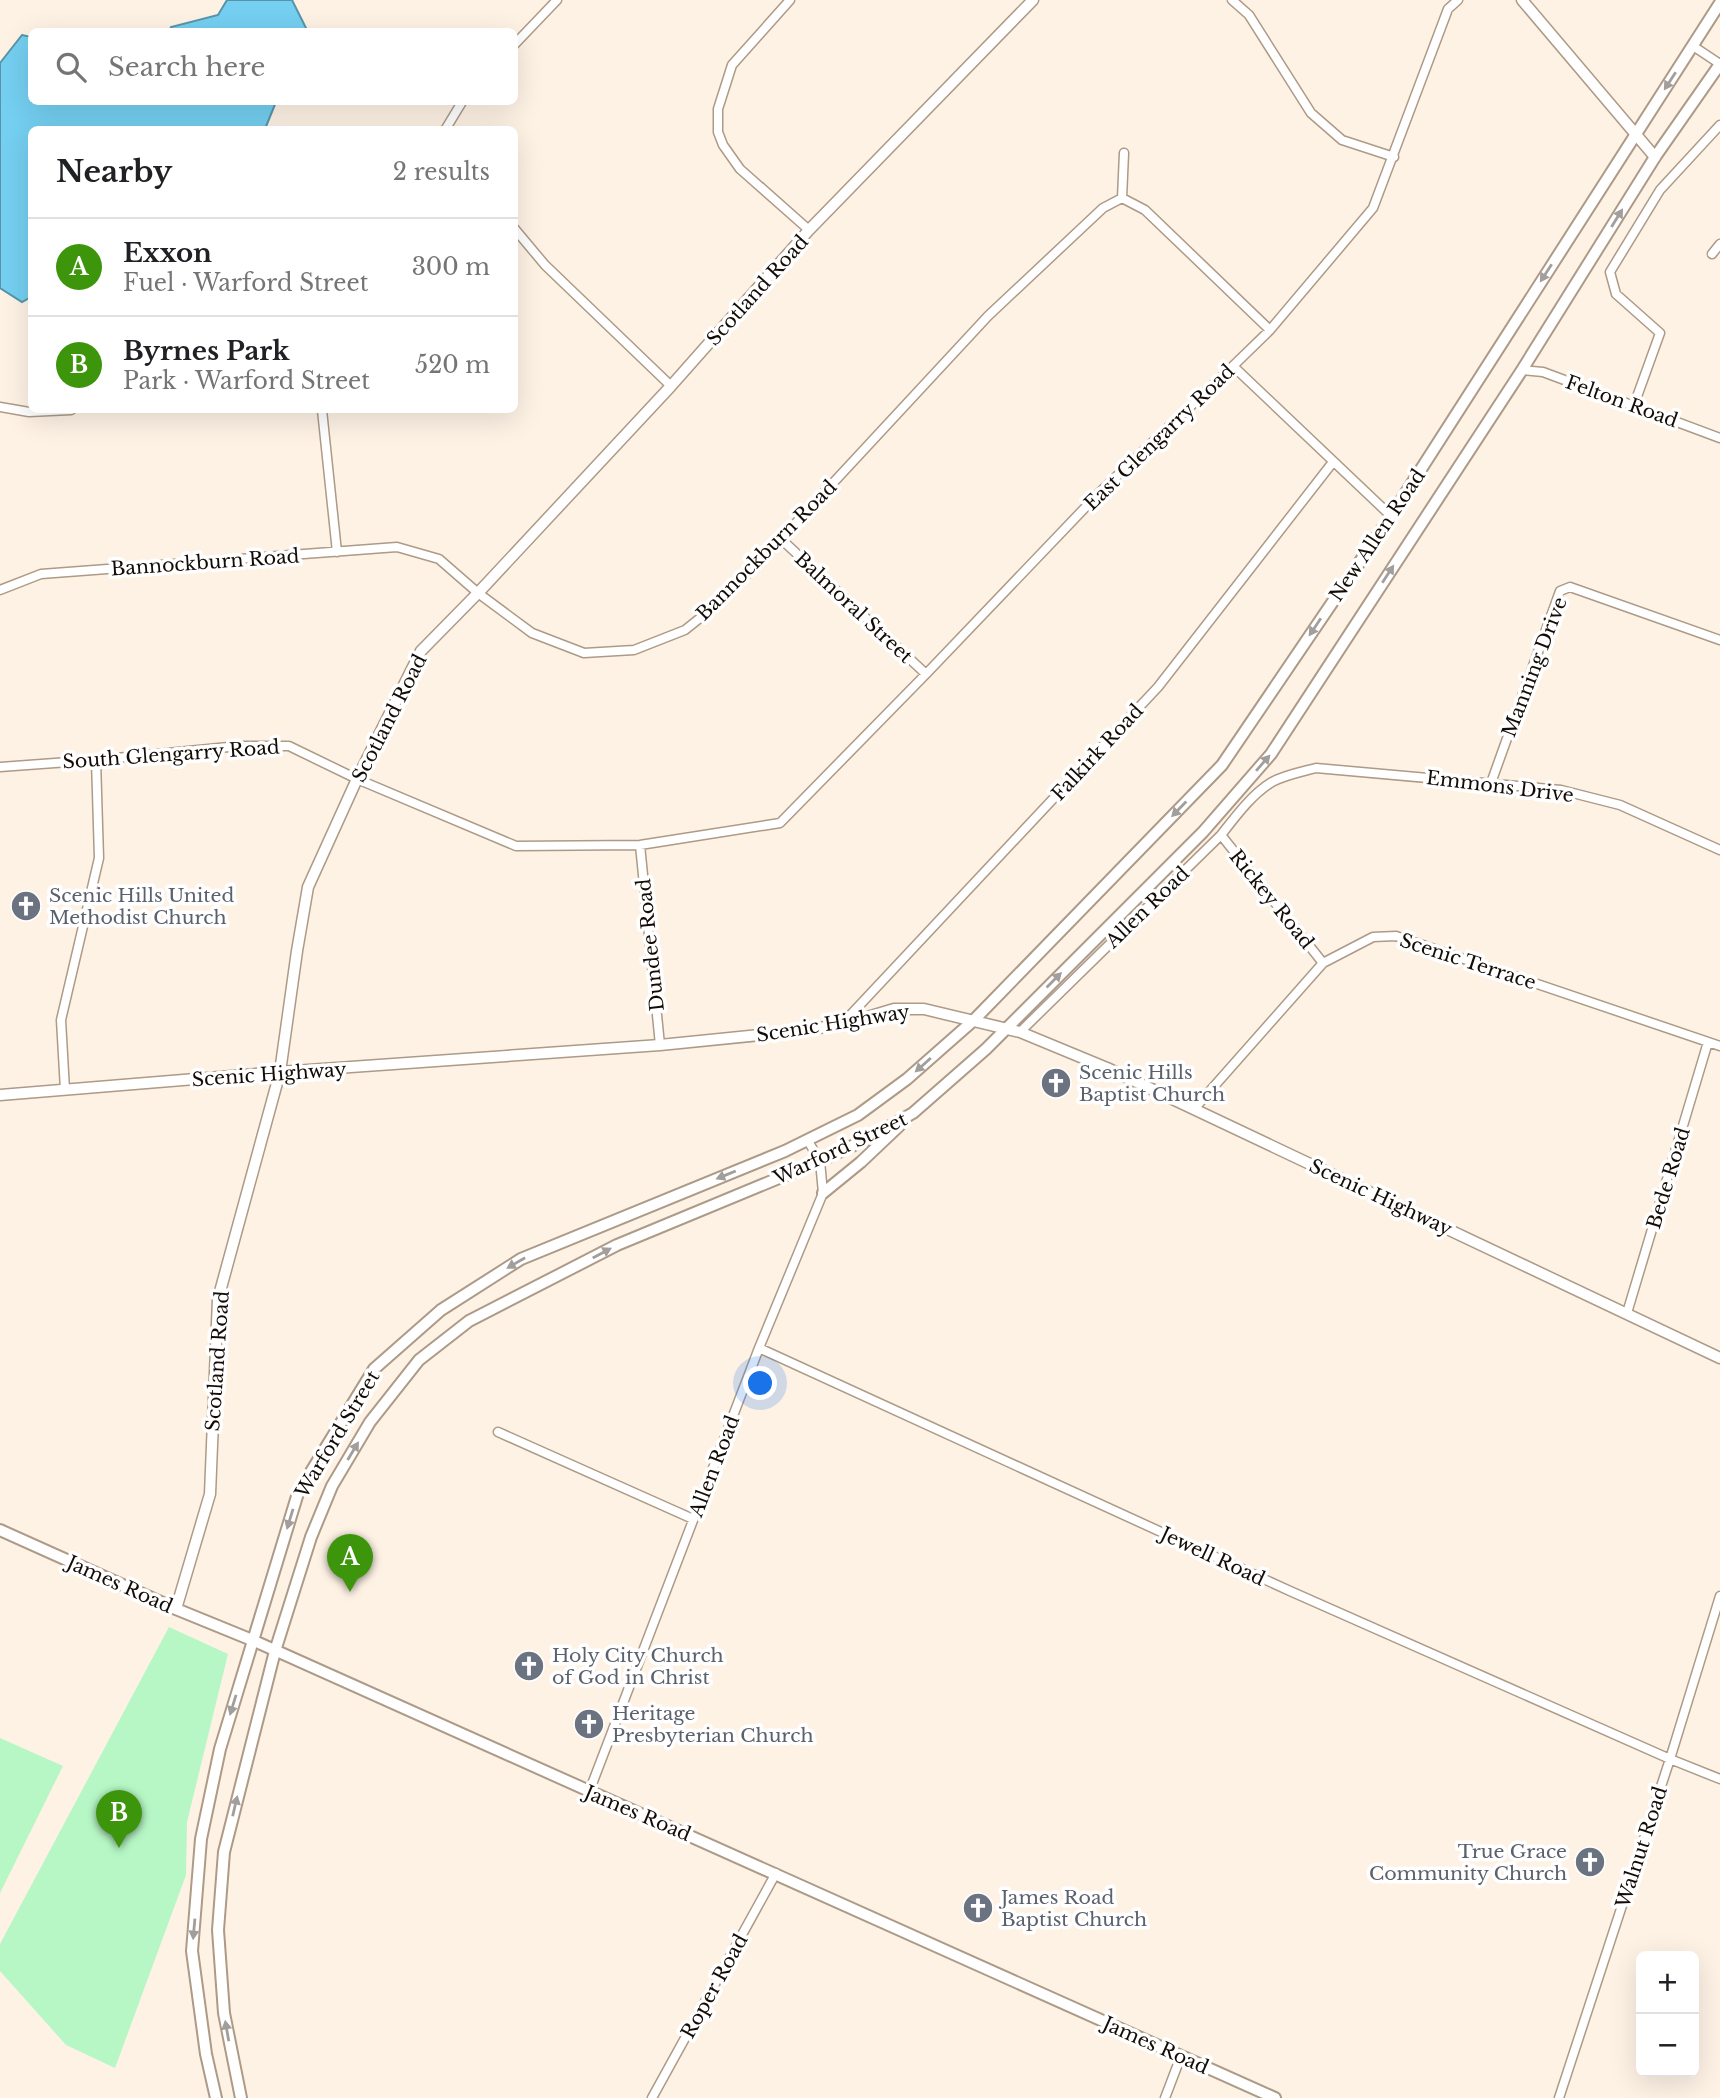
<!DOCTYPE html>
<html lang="en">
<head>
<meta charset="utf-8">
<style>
  :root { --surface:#fff; --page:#f6f6f6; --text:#202124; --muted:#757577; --line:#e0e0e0; --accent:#3c950b }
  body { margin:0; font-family:"Libre Baskerville",serif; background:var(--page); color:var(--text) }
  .controls { position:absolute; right:21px; bottom:21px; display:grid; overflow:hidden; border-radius:10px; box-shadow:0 7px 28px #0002 }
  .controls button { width:63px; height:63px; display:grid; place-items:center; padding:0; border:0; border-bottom:2px solid var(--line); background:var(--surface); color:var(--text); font:35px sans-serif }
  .you { position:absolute; left:761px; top:1384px; width:24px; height:24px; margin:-18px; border:5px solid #fff; border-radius:50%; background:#1a73e8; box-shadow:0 0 0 10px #1a73e833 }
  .badge { display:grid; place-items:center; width:46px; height:46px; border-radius:50%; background:var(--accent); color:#fff; font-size:23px; font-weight:700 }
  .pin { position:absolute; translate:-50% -58px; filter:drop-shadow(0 2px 4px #0008) }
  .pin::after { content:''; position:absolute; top:37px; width:24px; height:21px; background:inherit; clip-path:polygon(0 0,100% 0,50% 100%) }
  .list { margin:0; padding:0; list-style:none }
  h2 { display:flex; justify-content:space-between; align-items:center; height:91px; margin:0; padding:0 28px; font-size:30px }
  h2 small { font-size:23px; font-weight:400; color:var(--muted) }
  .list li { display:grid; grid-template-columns:46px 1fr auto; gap:21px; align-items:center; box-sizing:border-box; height:98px; padding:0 28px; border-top:2px solid var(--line) }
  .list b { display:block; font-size:26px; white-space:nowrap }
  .list p { margin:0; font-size:23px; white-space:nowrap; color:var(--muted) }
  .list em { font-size:23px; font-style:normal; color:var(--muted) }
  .icon { flex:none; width:38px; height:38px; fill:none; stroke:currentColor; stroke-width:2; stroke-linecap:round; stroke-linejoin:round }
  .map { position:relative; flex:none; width:1720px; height:2098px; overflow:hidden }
  .search { position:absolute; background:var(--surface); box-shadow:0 7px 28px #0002; left:28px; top:28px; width:490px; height:77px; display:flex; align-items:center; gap:18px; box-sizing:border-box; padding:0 24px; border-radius:10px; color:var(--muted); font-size:26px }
  .panel { position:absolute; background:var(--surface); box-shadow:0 7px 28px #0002; left:28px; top:126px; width:490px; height:287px; border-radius:10px }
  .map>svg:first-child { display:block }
  .green { fill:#b6f7c5 }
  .water { fill:#74cff0; stroke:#5794aa; stroke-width:2 }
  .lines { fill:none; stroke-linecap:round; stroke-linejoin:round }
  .minor-casing { stroke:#ad9a87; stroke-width:11 }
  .tertiary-casing { stroke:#ad9a87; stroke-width:13 }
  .secondary-casing { stroke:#ad9a87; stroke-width:14 }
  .minor { stroke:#fff; stroke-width:8 }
  .tertiary { stroke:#fff; stroke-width:10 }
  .secondary { stroke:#fff; stroke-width:10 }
  .oneway { fill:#a19e9b }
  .labels { text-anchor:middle; stroke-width:7; stroke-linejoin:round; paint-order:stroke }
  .street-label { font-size:19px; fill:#130c06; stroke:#fff }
  .worship-label { font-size:19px; fill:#5b616d; stroke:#fff; text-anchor:start }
</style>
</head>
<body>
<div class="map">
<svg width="1720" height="2098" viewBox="0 0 1720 2098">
  <rect width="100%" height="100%" fill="#fef2e5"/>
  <!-- green -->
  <path class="green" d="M 169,1627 L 228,1654 L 187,1822 L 186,1875 L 115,2068 L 66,2045 L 0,1971 L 0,1944 Z
    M 0,1738 L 63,1766 L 0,1893 Z"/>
  <!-- water -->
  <path class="water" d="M 227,0 L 292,0 L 307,30 L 169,31 L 171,27 L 218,15 Z
    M 22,35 L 31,37 L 32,102 L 276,102 L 265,129 L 32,130 L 31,297 L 22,302 L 0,288 L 0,63 Z"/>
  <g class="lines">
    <!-- minor casing -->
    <g class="minor-casing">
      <path id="minor" d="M 790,0 L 732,65 L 718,109 L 718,132 L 723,145 L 740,169 L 809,230
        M 1232,0 L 1249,15 L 1311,113 L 1342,140 L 1394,157
        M 514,45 L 557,0
        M 1693,46 L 1720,64
        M 445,130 L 462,102
        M 1124,153 L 1122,198 L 1145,210 L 1270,330
        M 514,228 L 545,265 L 671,386
        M 1712,254 L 1720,244
        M 1233,366 L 1391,516
        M 1522,370 L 1543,372 L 1720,438
        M 1634,405 L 1660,333 L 1616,294 L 1610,272 L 1660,190 L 1720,125
        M 0,407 L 29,412 L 71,410
        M 322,410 L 337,552
        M 781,539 L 926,674
        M 0,590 L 41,574 L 397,547 L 439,559 L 478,593 L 532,633 L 584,653 L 634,650 L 685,630 L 720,602 L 781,539 L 988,316 L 1103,208 L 1122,198
        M 0,767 L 96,760 L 239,746 L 289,746 L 357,779 L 516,846 L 640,845 L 780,823 L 926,674 L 1100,492 L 1233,366 L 1270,330 L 1373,208 L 1448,9 L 1458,0
        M 1491,783 L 1560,591 L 1570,587 L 1720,640
        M 1221,835 L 1323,963
        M 640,845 L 660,1045
        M 841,1025 L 1158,687 L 1333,462
        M 1020,1032 L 1221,835 C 1236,816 1251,795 1272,782 C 1285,775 1301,772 1316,768 L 1561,790 L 1620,805 L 1720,850
        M 65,1090 L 61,1020 L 99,858 L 96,760
        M 1194,1109 L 1323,963 L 1373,937 L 1396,936 L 1720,1046
        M 1627,1313 L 1708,1042
        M 759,1348 L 1290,1591 L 1670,1759 L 1720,1779
        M 498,1432 L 693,1519
        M 589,1792 L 759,1348 L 823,1193 L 820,1161 L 808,1141
        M 652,2098 L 776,1873
        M 1165,2098 L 1181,2056
        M 1559,2098 L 1670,1759 L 1720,1596"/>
    </g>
    <!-- tertiary casing -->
    <g class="tertiary-casing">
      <path id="tertiary" d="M 1522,0 L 1655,157
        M 0,1095 L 280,1072 L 660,1045 L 780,1033 L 841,1025 L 894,1009 L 924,1009 L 1020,1032 L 1107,1068 L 1720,1358
        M 176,1609 L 210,1494 L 218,1299 L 280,1072 L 297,951 L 308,887 L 357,779 L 421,651 L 478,593 L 671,386 L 809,230 L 1033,0"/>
    </g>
    <!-- secondary casing -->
    <g class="secondary-casing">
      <path id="secondary" d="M 823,1193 L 861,1162 L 899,1126
        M 0,1530 L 176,1609 L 252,1640 L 1275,2098
        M 216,2098 L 206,2054 L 192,1951 L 201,1839 L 220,1749 L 298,1493 L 374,1369 L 441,1310 L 521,1259 L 785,1151 L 858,1115 L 907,1079 L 974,1020 L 1222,765 L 1391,516 L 1720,3
        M 241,2098 L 224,2013 L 218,1930 L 224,1852 L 275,1651 L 311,1537 L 332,1486 L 370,1422 L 419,1360 L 469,1321 L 617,1245 L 820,1161 L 867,1139 L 913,1113 L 986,1049 L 1203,832 L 1271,754 L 1522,370 L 1655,157 L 1720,64"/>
    </g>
    <!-- minor -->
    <use href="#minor" class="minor"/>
    <!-- tertiary -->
    <use href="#tertiary" class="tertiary"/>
    <!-- secondary -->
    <use href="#secondary" class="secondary"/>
  </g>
  <!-- one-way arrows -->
  <defs><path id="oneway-solid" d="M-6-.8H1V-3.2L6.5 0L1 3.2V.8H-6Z" transform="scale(1.75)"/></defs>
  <g class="oneway">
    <use href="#oneway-solid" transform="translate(1670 81) rotate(123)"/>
    <use href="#oneway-solid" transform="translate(1617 218) rotate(-58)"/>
    <use href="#oneway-solid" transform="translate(1546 273) rotate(123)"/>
    <use href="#oneway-solid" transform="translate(1388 574) rotate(-57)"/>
    <use href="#oneway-solid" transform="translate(1315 627) rotate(124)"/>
    <use href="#oneway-solid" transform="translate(1263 763) rotate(-49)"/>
    <use href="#oneway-solid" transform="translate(1179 809) rotate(134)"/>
    <use href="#oneway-solid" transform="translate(1054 980) rotate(-45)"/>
    <use href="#oneway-solid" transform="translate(923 1065) rotate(138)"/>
    <use href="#oneway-solid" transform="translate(726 1175) rotate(158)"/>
    <use href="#oneway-solid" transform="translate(602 1253) rotate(-28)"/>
    <use href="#oneway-solid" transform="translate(516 1263) rotate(150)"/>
    <use href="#oneway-solid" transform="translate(353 1451) rotate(-59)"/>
    <use href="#oneway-solid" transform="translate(290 1519) rotate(107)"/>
    <use href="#oneway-solid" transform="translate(233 1705) rotate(107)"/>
    <use href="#oneway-solid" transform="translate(235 1806) rotate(-77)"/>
    <use href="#oneway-solid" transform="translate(194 1929) rotate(95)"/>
    <use href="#oneway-solid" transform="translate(227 2031) rotate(-100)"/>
  </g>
  <!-- icons -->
  <defs>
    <g id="church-disc" transform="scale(1.575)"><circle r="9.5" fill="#6b7280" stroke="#fff"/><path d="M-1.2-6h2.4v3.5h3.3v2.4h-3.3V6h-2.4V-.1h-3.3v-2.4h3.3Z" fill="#fff"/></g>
  </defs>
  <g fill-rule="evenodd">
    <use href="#church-disc" x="26" y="906"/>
    <use href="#church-disc" x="1056" y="1083"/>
    <use href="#church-disc" x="529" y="1666"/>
    <use href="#church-disc" x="589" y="1724"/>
    <use href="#church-disc" x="1590" y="1862"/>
    <use href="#church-disc" x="978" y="1908"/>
  </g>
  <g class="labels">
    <!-- street labels -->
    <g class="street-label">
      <text transform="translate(757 290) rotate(-48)" y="7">Scotland Road</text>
      <text transform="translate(1622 401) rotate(20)" y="7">Felton Road</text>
      <text transform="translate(1159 437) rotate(-44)" y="7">East Glengarry Road</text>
      <text transform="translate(1377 535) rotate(-56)" y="7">New Allen Road</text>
      <text transform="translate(766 550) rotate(-45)" y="7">Bannockburn Road</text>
      <text transform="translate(205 562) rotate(-4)" y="7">Bannockburn Road</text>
      <text transform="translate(854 607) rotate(43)" y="7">Balmoral Street</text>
      <text transform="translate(1534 667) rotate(-69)" y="7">Manning Drive</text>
      <text transform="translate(389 718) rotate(-63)" y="7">Scotland Road</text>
      <text transform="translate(1097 752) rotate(-47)" y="7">Falkirk Road</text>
      <text transform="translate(171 754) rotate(-4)" y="7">South Glengarry Road</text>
      <text transform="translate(1500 786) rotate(7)" y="7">Emmons Drive</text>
      <text transform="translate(1272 899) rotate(51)" y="7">Rickey Road</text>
      <text transform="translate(1147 907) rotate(-44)" y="7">Allen Road</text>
      <text transform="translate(650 945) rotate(-96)" y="7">Dundee Road</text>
      <text transform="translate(1468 961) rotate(18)" y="7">Scenic Terrace</text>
      <text transform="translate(833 1023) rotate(-9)" y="7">Scenic Highway</text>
      <text transform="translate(269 1074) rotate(-4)" y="7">Scenic Highway</text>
      <text transform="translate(840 1148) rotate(-25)" y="7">Warford Street</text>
      <text transform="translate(1668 1178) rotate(-73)" y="7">Bede Road</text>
      <text transform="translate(1381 1197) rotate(25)" y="7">Scenic Highway</text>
      <text transform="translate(217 1361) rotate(-86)" y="7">Scotland Road</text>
      <text transform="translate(337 1434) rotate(-59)" y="7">Warford Street</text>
      <text transform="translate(714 1466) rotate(-69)" y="7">Allen Road</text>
      <text transform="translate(1213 1556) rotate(25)" y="7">Jewell Road</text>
      <text transform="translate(120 1584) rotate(24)" y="7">James Road</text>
      <text transform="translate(638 1813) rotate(23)" y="7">James Road</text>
      <text transform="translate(1641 1847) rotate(-72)" y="7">Walnut Road</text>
      <text transform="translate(714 1986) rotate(-61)" y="7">Roper Road</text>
      <text transform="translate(1156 2045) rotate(24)" y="7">James Road</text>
    </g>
    <!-- worship labels -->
    <g class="worship-label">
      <text x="49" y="902">Scenic Hills United<tspan x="49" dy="22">Methodist Church</tspan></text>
      <text x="1079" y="1079">Scenic Hills<tspan x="1079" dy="22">Baptist Church</tspan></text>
      <text x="552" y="1662">Holy City Church<tspan x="552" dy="22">of God in Christ</tspan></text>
      <text x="612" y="1720">Heritage<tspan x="612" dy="22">Presbyterian Church</tspan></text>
      <text x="1567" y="1858" text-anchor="end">True Grace<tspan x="1567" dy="22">Community Church</tspan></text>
      <text x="1001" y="1904">James Road<tspan x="1001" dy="22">Baptist Church</tspan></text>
    </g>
  </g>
</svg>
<div class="controls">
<button>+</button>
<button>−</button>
</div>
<div class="you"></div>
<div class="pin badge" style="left:350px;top:1592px">A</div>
<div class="pin badge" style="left:119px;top:1848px">B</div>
<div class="search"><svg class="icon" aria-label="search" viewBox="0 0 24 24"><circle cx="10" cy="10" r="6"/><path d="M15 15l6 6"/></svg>Search here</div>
<section class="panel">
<h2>Nearby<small>2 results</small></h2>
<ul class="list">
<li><span class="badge">A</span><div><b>Exxon</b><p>Fuel · Warford Street</p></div><em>300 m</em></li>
<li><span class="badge">B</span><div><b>Byrnes Park</b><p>Park · Warford Street</p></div><em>520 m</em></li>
</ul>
</section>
</div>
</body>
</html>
